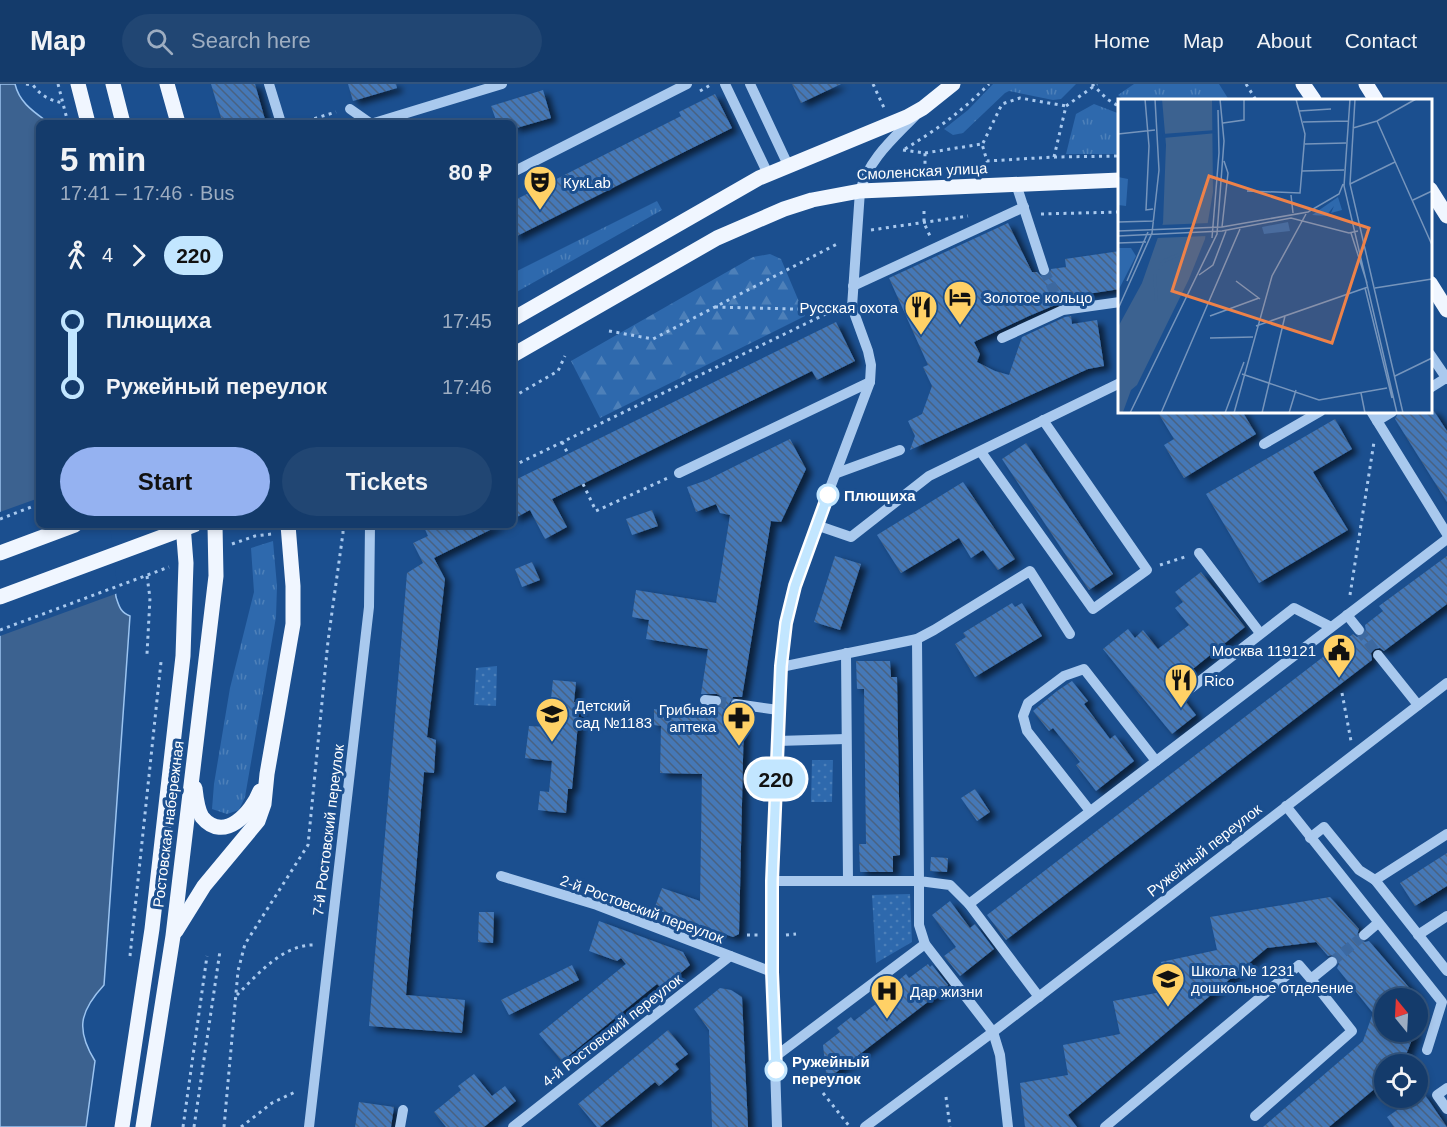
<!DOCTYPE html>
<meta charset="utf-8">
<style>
:root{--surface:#143b6b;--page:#214673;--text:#f1f3f6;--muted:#9dadc1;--line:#33557e;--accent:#95b2f1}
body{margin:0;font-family:Helvetica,sans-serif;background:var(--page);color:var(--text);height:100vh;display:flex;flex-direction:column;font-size:22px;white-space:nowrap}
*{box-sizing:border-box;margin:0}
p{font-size:20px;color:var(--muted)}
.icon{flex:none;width:33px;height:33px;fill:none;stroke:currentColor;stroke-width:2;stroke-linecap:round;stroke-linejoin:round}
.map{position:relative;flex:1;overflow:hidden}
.details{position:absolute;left:36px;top:36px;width:480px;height:408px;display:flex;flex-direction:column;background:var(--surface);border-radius:9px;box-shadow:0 3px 9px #0003,0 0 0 2px var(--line)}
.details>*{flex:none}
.badge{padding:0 12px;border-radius:20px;font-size:21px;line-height:39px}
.needle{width:39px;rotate:342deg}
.controls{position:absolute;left:1374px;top:904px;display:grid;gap:12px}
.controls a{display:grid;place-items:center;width:54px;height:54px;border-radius:50%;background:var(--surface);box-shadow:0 3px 9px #0003,0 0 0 2px var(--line);font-size:30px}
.map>.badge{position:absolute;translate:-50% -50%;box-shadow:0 0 0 3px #fff}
.legs{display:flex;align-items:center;gap:9px;height:66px;padding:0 24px;font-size:20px}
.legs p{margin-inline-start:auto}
.overview{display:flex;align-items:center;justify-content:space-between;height:102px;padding:0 24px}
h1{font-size:33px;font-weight:700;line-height:45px}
.primary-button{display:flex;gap:12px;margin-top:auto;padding:12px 24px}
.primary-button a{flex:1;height:69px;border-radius:36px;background:var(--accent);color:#111;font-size:24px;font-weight:700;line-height:69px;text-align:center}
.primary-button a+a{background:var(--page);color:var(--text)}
ul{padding:0 24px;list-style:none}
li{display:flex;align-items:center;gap:21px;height:66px;font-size:22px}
li i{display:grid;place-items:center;width:9px;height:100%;margin:0 8px;background:currentColor}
li i::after{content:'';width:15px;height:15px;margin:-8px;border:4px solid;border-radius:50%;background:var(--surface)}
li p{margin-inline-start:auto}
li:first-child i{background:linear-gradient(#0000 50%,currentColor 0)}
li:last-child i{background:linear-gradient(currentColor 50%,#0000 0)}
header{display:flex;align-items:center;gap:36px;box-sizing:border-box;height:84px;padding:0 30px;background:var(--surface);border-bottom:2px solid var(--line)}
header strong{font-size:28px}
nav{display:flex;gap:33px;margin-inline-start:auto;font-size:21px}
.search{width:420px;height:54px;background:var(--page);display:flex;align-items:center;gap:15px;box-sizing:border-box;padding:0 21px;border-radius:33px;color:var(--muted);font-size:22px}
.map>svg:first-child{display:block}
</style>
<header>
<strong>Map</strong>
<div class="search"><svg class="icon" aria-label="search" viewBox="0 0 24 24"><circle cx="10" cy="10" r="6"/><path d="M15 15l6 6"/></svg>Search here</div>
<nav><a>Home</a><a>Map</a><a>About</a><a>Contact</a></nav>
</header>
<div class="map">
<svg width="1447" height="1043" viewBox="0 0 1447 1043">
<defs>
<pattern id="grass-tufts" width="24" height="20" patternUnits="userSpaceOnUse" patternTransform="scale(1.5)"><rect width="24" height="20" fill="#2e69ad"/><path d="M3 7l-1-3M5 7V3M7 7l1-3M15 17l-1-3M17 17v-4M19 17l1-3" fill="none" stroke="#4d80b9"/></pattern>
<pattern id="forest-firs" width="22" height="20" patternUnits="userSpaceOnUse" patternTransform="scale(1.5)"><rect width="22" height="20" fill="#2e69ad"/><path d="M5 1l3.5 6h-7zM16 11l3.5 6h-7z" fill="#4d80b9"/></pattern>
<pattern id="park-dots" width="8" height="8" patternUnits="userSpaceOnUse" patternTransform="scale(1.5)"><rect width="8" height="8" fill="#2e69ad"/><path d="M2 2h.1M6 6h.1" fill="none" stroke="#4d80b9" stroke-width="1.8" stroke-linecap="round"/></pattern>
<pattern id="building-back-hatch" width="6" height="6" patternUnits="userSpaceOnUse" patternTransform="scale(1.5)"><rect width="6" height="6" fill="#4478b7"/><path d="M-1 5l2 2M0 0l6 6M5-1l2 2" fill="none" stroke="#486282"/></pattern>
<filter id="shadow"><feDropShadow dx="6" dy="4" stdDeviation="3" flood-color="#0009"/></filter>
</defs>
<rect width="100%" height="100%" fill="#1b4f8f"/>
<g fill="url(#grass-tufts)">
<polygon points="993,0 1076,0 1061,15 1053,16 1009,7 1005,9 963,49 953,51 944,45 968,26"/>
<polygon points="1134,0 1219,0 1229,16 1124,16 1118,11"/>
<polygon points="1094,20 1120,30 1120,70 1066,70 1076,30"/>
<polygon points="657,117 662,126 513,210 513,189"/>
<polygon points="273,457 277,502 276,533 245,713 239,726 227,730 212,725 214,700 230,604 254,508 251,464"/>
</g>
<polygon fill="url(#forest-firs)" points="770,170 781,175 805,232 600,334 571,277 753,173"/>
<g fill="url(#park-dots)">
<polygon points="497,582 496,622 474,621 476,584"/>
<polygon points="812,676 833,676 832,718 811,718"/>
<polygon points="910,810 912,858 876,879 872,811"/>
</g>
<path fill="#3c6290" stroke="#9cc4f0" stroke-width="1.5" d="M0,0H15C19,17 31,26 45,36L46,39H39V441H107L116,513C119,522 120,528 130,532L104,901C79,928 76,946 95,977L86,1043H0Z"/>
<polygon fill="#1b4f8f" points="39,414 39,441 110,441 118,509 0,552 0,428"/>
<g fill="url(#building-back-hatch)" filter="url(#shadow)">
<polygon points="211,0 255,0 266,39 230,39 229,35 222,37"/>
<polygon points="348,0 396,0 397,4 353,17"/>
<polygon points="792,0 841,0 801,19"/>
<polygon points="543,6 551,34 513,45 513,39 497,39 491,22"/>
<polygon points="715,10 732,44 513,154 513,117 681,32 679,28"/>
<polygon points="1008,139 1032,188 1037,188 1042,193 1049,191 1051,185 1066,183 1065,175 1120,167 1120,205 1068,213 1069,218 1060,219 1029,232 974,258 980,270 977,278 995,287 1009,291 1022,253 1065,233 1071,232 1072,240 1097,236 1104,282 1088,285 910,366 915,352 908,337 922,330 932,302 923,283 928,281 889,194"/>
<polygon points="836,238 855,277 817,296 812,287 552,415 567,443 545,455 530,426 513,435 513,397"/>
<polygon points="1157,327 1242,327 1256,350 1184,394 1164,361 1174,355"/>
<polygon points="1399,327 1434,327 1447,347 1447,418 1395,335"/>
<polygon points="1335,335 1352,365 1313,388 1348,446 1259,499 1206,410"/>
<polygon points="790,355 806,385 781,438 771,437 742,613 733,613 729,620 731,625 740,628 739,632 744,632 739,850 733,853 654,825 662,804 700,817 702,690 660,689 661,642 654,641 654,625 697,632 699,621 704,623 716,624 722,622 723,617 722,613 717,610 701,610 708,565 646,555 649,536 632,533 636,506 716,519 730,431 720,429 716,420 696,428 687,403 707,396"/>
<polygon points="1026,359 1113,490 1089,506 1002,375"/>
<polygon points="963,398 1015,475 998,486 983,466 971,474 959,454 901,489 877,451"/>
<polygon points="652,426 658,442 632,451 626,435"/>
<polygon points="423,441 500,441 434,474 445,495 427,653 436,656 434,689 424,688 406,911 465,916 462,949 369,942 407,489 423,479 413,459 428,452"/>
<polygon points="835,472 861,480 840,546 814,538"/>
<polygon points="1447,472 1447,520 1384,567 1380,564 1374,565 1371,569 1372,576 1006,856 987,831 1353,550 1357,553 1363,552 1366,548 1365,541 1383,527 1379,522"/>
<polygon points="532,478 540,496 522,503 515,485"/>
<polygon points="1201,488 1245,543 1173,601 1196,631 1172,650 1103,565 1128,545 1135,554 1143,546 1158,565 1189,541 1175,524 1183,518 1175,508"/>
<polygon points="1012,519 1015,523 1022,519 1042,552 975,593 955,560 966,553 963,549"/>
<polygon points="856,577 890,577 891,593 897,593 900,771 893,772 893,788 860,788 859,760 866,760 864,605 857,605"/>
<polygon points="553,596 576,598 574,618 580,618 572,705 568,705 566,729 538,726 540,707 549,708 552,677 525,674 529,642 548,643"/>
<polygon points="1072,597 1088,617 1084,620 1110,655 1115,651 1134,677 1096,707 1076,681 1080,678 1053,644 1049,647 1033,627 1057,607"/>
<polygon points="975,705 990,728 977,737 961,714"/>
<polygon points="1447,769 1447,802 1415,822 1400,799"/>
<polygon points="931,773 948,774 947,788 930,787"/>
<polygon points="1330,813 1359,845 1357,852 1359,856 1365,858 1369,857 1419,915 1384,915 1384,948 1415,948 1402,981 1384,981 1384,997 1329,1043 1263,1043 1363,957 1373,929 1337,884 1339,880 1338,874 1334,871 1328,872 1316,858 1267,864 1068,1031 1077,1043 1025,1043 1020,999 1068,991 1063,961 1120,950 1113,917 1167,907 1161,878 1217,866 1210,833"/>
<polygon points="950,817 970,844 975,840 994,865 960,892 944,872 956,863 932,831"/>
<polygon points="479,828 494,828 493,859 478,858"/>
<polygon points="599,837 683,868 690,881 662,905 657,900 562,977 539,950 626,880 621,874 617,877 589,867"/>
<polygon points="928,880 930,883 932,881 948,901 946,904 834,990 826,989 823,961 840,948 837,944 851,933 854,937 895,905 892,902 906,890 909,894"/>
<polygon points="572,881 579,896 509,931 501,916"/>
<polygon points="720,904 731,906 742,913 748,1043 712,1043 709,946 694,925"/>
<polygon points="668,946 688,970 675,980 679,985 659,1002 655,998 600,1043 597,1043 578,1020"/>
<polygon points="474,990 492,1012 505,1002 516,1017 484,1043 446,1043 434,1028 461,1006 458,1002"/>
<polygon points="1423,1008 1447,1043 1394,1043 1387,1033"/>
<polygon points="359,1018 394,1023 391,1043 355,1043"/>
</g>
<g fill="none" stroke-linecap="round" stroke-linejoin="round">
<g stroke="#3d69a0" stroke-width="10" stroke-dasharray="10 5" stroke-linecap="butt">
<polyline points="1044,186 1059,218"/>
<polyline points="1359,546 1378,571"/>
<polyline points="716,617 736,620"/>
<polyline points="1332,878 1364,851"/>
</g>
<g stroke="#a9c9ee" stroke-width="3" stroke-dasharray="3 4.5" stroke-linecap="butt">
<path d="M26,0L33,1C41,12 49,16 63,19"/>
<polyline points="58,0 68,39"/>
<polyline points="873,0 885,26"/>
<polyline points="1092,0 1107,15 1120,23"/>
<polyline points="1246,0 1256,16"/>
<polyline points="700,7 712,0"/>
<polyline points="300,39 336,28"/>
<polyline points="983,59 1002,20 1020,14 1066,22"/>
<path d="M905,65C939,44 961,28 989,0"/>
<polyline points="903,66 925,69 925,85"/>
<polyline points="925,69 982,60 987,77 1054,73 1066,22 1097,0"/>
<polyline points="1054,73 1120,72"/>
<polyline points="924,127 924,139 930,152"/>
<polyline points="1041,130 1120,128"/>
<polyline points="871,146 968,132"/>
<polyline points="715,223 832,226"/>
<polyline points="609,247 653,255 839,159"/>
<polyline points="513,313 558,287 565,272"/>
<polyline points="562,358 568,370"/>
<polyline points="513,382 838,224"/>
<polyline points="583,400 596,427 668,394"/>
<polyline points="0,435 39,420"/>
<polyline points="388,441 388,443 391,441"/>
<polyline points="232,460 255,452 272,450"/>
<polyline points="1160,481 1188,472"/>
<polyline points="147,492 150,514 147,570"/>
<polyline points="1350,511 1374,358"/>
<polyline points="0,546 169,483"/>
<polyline points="1342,609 1351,657"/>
<polyline points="747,851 759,851"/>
<polyline points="786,851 796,850"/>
<polyline points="130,872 161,578"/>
<path d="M237,911C259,889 284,859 317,861"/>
<polyline points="823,1009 850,1043"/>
<polyline points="946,1013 950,1043"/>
<polyline points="183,1043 207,872"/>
<polyline points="194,1043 220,867"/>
<polyline points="224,1043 238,887 245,860 308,761 328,557 343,449 343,441"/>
<polyline points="241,1043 272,1019 295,1008"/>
</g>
<g stroke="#a9c9ee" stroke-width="10">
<polyline points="269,0 281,39"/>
<polyline points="725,0 768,90"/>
<polyline points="750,0 788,81"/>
<polyline points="350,25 370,39"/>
<polyline points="374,39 502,0"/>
<polyline points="513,88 687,0"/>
<polyline points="1016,100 1044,186"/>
<polyline points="853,202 1024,123"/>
<polyline points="1002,254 1063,226 1120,218"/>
<polyline points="1430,270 1447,295"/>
<polyline points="1430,304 1446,294"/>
<polyline points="1371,327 1447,450"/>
<polyline points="1377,337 1392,328"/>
<polyline points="1264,360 1321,327"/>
<polyline points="981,368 1093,525 1147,486 1043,336"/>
<polyline points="679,389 870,298"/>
<polyline points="837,389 900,366"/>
<polyline points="816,441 851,453 929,392 1120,299"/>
<polyline points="1199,469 1260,549"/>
<polyline points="1347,531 1359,546"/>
<polyline points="917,555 919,797 950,801 969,820 1039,913"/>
<polyline points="846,569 848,797"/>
<polyline points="1378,571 1418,621"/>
<polyline points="781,583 917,555 934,546 1030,487 1070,550"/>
<polyline points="1191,604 1294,524 1331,543"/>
<polyline points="705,616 716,617"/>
<polyline points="736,620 778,626"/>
<polyline points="777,657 846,655"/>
<polyline points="1286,722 1442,918 1427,966"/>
<polyline points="1090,727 1027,647 1023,632 1028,619 1064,592 1084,585 1156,677"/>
<polyline points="1310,754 1324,743 1359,786 1375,796 1447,887"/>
<polyline points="501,792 597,821 772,888"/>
<polyline points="1375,796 1447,750"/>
<polyline points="772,797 919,797 919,841 925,860 993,948 1000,971 1008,1043"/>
<polyline points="969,820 1447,455"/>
<polyline points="1364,851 1378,839"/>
<polyline points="1418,851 1447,832"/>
<polyline points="776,972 925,860"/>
<polyline points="1447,1004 1437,1011 1447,1025"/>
<polyline points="1255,1032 1352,947 1311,895"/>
<polyline points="309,1043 369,523 370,441"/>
<polyline points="400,1043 403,1026"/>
<polyline points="513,1043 730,872"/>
<path d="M777,1043L772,888V797L778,626L786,539L794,502L816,441L870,298L871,281L868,267L852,223L860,107C869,75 893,55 915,32"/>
<polyline points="865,1043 993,948 1447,599"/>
<polyline points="1105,1043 1299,881 1311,895 1332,878"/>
</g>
<g stroke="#f0f6ff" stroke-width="15">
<polyline points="78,0 88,39"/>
<polyline points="113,0 123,39"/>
<polyline points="167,0 178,39"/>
<polyline points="1303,0 1314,16"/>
<polyline points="1366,0 1376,16"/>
<polyline points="1430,105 1447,132"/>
<polyline points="1430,199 1447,226"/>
<polyline points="513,235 759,94 907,33 923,24 953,0"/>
<polyline points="513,271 717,154 784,125 812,116 860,107 1120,96"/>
<polyline points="0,469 75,441"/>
<polyline points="0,513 194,441"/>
<path d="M195,704C196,713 197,725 202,733C224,760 252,728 260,707"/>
<polyline points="176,847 204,802 258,737 264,720 267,690 293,540 293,502 288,441"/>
<polyline points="122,1043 152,845 183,572 186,479 183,441"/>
<polyline points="143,1043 173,852 216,492 215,441"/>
</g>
</g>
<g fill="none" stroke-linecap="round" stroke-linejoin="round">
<g stroke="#fff" stroke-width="14">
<polyline id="line-1" points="776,986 772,888 772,797 781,582 786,539 795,502 828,411"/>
</g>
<use href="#line-1" stroke="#c2e6ff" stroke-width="9"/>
</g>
<defs>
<g id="theatre-pin" transform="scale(1.725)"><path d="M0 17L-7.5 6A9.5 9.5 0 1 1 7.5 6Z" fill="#ffd166" stroke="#1b4f8f"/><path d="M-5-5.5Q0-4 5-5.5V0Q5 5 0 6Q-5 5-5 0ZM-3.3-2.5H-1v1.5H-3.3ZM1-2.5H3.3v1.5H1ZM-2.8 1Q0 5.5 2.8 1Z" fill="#111"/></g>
<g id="hotel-pin" transform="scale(1.725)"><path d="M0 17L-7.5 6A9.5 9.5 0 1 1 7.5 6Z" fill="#ffd166" stroke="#1b4f8f"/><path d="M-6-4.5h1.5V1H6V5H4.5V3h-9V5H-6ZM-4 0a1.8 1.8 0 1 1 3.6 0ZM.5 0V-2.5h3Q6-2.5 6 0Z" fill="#111"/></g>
<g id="restaurant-pin" transform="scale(1.725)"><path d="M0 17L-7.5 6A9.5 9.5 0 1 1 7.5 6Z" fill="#ffd166" stroke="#1b4f8f"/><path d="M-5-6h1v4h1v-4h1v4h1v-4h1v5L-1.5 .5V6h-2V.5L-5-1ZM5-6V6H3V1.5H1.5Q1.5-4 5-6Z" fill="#111"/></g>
<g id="civic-pin" transform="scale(1.725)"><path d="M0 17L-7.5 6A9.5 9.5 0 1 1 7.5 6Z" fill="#ffd166" stroke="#1b4f8f"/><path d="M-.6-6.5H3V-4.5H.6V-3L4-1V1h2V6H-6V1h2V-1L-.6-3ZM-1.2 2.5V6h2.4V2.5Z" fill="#111"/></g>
<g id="school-pin" transform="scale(1.725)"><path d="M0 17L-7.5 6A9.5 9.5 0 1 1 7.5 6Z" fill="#ffd166" stroke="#1b4f8f"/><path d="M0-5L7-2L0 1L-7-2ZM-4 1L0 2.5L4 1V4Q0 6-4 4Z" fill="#111"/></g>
<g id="pharmacy-pin" transform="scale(1.725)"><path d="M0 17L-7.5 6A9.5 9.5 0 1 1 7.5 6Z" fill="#ffd166" stroke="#1b4f8f"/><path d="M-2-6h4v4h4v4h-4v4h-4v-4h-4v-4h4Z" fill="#111"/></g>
<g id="hospital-pin" transform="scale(1.725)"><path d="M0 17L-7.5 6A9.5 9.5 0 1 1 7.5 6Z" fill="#ffd166" stroke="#1b4f8f"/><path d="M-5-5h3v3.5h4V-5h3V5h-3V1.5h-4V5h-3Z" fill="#111"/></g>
</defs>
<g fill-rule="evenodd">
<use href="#theatre-pin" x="540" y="98"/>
<use href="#hotel-pin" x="960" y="213"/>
<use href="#restaurant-pin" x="921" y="223"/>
<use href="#civic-pin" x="1339" y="566"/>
<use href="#restaurant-pin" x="1181" y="596"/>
<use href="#school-pin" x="552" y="630"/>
<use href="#pharmacy-pin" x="739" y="634"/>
<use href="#school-pin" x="1168" y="895"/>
<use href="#hospital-pin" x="887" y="907"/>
</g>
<g fill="#fff" stroke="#c2e6ff" stroke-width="3">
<circle cx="828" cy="411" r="10"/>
<circle cx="776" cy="986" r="10"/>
</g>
<g text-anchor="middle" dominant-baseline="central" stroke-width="6" stroke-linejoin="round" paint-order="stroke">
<g font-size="15" fill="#fff" stroke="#1b4f8f">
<text transform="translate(922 87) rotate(-3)">Смоленская улица</text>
<text transform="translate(168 740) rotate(-83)">Ростовская набережная</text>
<text transform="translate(328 746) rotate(-83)">7-й Ростовский переулок</text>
<text transform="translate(1204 766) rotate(-38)">Ружейный переулок</text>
<text transform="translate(642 825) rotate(20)">2-й Ростовский переулок</text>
<text transform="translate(612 946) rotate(-38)">4-й Ростовский переулок</text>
</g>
<g font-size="15" fill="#fff" stroke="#1b4f8f" text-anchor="start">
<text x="563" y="98">КукLab</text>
<text x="983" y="213">Золотое кольцо</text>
<text x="898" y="223" text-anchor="end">Русская охота</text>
<text x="1316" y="566" text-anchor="end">Москва 119121</text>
<text x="1204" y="596">Rico</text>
<text x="575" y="621">Детский<tspan x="575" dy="17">сад №1183</tspan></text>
<text x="716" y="625" text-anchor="end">Грибная<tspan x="716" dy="17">аптека</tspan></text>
<text x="1191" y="886">Школа № 1231<tspan x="1191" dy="17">дошкольное отделение</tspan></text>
<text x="910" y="907">Дар жизни</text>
</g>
<g font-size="15" font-weight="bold" fill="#fff" stroke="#1b4f8f" text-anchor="start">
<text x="844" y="411">Плющиха</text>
<text x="792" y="977">Ружейный<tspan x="792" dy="17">переулок</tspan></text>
</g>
</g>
<g transform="translate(1118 15)">
<rect width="314" height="314" fill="#1b4f8f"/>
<path d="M220,98L224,111L213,114L216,107L208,117L194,116Z" fill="#2e69ad"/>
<path d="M0,78L10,80L8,107L0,106ZM170,123L172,132L146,135L144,128Z" fill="#2e69ad"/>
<path d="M0,149H13L18,157L0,192Z" fill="#2e69ad"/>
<path d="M44,0H94L95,93L87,140L71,180L19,286L13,291L5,313L0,314V228L24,184L45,124L48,46Z" fill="#3c6290"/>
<path d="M98,31L99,34L45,39L44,35ZM92,124L89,137L38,139L42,126Z" fill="#1b4f8f"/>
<path fill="none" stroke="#3c6290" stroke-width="3" d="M40,170L46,162L60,156M37,175L38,202"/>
<path fill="none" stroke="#7695bc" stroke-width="1.5" d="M27,0L31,47L28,111L35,110M232,0L226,87L279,314M237,0L232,85L285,314M181,12L213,10M259,22L314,146M185,23L230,22M105,24L126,21V0M235,29L259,22L298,0M0,35L37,31M187,45L228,44M184,72L226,71M232,85L277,63M129,92L182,94L187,35L178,0M173,96L175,114M295,101L314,92M0,123L36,122M104,128L110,74L106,62M0,132L104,128L190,113L221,95L225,85M233,134L249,184M0,137L104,132L173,119L231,134L240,132M94,139L101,54L100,11M0,144L28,143M81,176L95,166L108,132M9,182L30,133M118,182L142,200M247,189L274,299M257,189L314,180M0,210L34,134L41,71L37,0M92,217L141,199M138,227L250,188M92,239L135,238M124,275L201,301L269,289M277,277L314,259M243,294L247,314M12,314L99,135L106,42L102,0M43,314L122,130M107,314L126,263M116,314L154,177L188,115M144,314L167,217M171,314L178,291"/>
<path fill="#ee8249" fill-opacity="0.15" stroke="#ee8249" stroke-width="3" d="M91,77L251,129L214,244L54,192Z"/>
<rect width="314" height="314" fill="none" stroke="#fff" stroke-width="3"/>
</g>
</svg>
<div class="controls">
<a><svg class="needle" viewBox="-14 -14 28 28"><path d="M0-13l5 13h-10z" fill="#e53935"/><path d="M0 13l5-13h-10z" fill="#9dadc1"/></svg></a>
<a><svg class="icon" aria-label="locate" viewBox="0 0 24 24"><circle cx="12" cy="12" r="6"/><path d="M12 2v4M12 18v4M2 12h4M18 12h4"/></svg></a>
</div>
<b class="badge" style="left:776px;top:695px;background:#c2e6ff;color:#111">220</b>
<section class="details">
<div class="overview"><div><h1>5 min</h1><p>17:41 – 17:46 · Bus</p></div><b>80 ₽</b></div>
<div class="legs"><svg class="icon" aria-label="walk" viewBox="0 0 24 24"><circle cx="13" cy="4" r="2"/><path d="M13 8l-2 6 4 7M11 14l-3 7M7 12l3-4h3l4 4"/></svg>4<svg class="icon" aria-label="forward" viewBox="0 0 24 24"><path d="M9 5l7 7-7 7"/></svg><b class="badge" style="background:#c2e6ff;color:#111">220</b></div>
<ul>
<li><i style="color:#c2e6ff"></i><b>Плющиха</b><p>17:45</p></li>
<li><i style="color:#c2e6ff"></i><b>Ружейный переулок</b><p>17:46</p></li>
</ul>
<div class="primary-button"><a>Start</a><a>Tickets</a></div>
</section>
</div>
